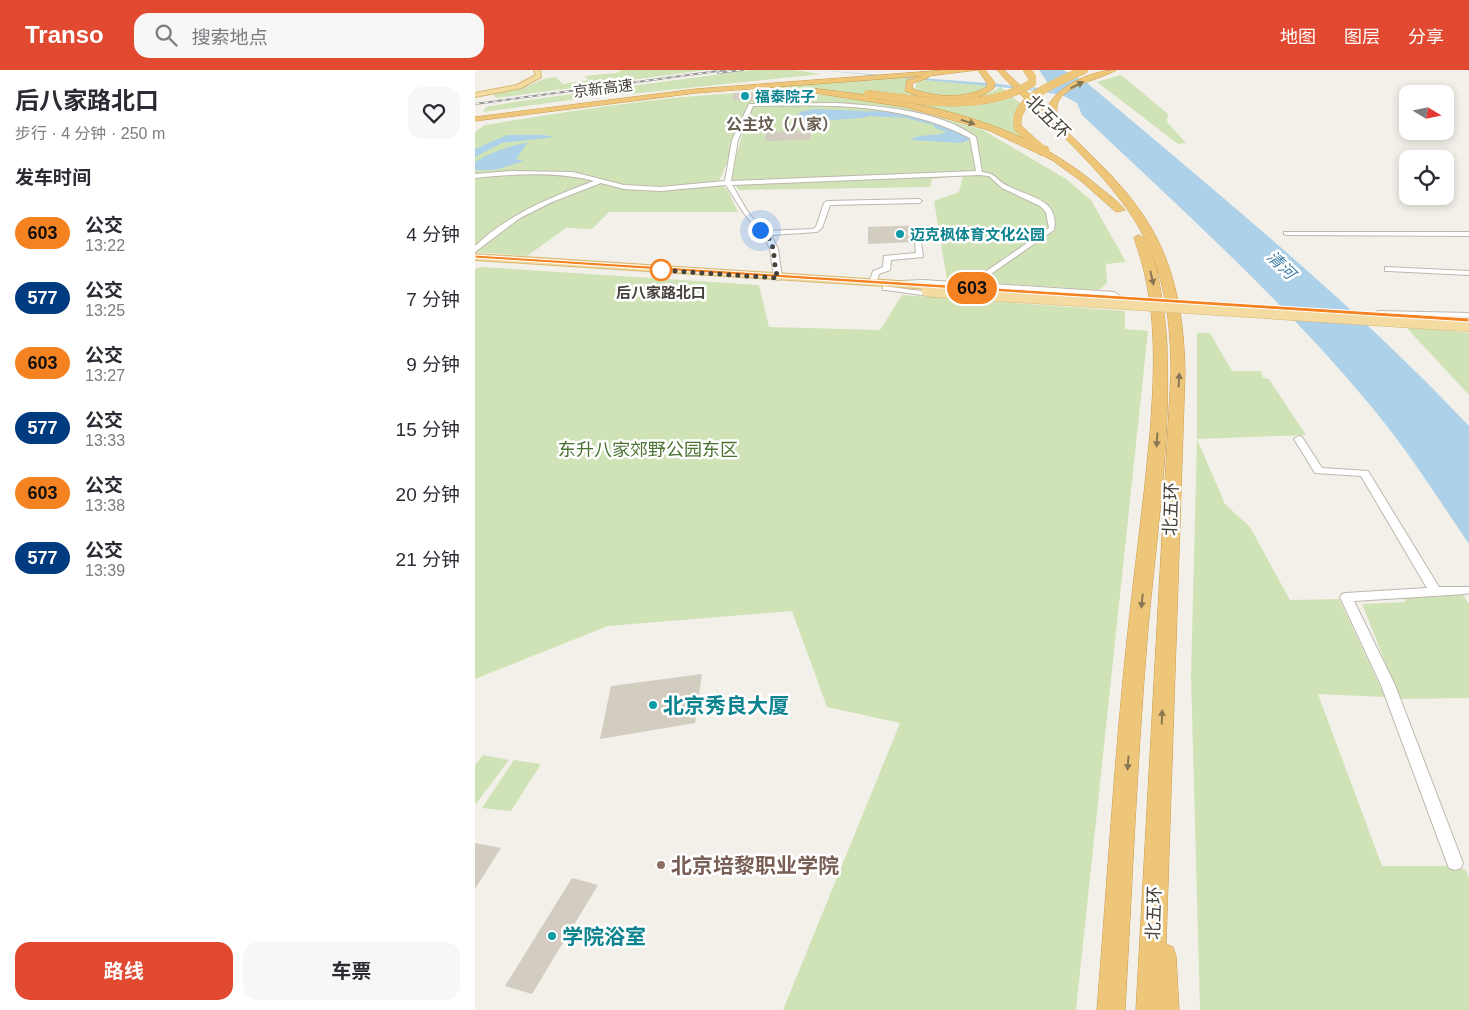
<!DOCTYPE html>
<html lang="zh">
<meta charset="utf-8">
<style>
:root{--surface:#fff;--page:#f7f7f7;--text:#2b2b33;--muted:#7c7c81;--accent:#e24931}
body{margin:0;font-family:Arial,"Noto Sans SC",sans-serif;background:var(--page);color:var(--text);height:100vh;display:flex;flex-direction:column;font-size:19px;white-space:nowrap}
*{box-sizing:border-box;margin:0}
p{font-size:16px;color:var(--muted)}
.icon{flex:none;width:28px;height:28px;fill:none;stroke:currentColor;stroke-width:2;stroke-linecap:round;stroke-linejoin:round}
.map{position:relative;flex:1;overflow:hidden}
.details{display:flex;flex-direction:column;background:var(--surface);width:475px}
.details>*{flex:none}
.badge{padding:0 10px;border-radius:16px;font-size:18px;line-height:32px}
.needle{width:32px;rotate:100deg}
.fabs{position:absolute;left:924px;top:15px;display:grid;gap:10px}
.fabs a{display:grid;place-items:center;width:55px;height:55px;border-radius:10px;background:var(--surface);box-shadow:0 2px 8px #0003;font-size:25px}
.you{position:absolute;width:25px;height:25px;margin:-12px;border:4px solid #fff;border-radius:50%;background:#1a73e8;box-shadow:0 0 0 8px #1a73e833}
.map>.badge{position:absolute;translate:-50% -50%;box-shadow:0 0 0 2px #fff}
h2{padding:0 15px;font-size:19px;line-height:45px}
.round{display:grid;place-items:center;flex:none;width:52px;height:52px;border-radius:15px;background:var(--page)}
.summary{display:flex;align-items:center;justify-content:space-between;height:85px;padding:0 15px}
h1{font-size:24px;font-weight:700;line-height:38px}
.button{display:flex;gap:10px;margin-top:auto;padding:10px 15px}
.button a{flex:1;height:58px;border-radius:15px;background:var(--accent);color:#fff;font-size:20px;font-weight:700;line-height:58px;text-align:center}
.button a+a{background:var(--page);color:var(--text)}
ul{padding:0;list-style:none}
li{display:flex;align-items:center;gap:15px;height:65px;padding:0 15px}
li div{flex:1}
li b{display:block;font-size:19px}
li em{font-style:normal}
li .badge{min-width:55px;font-weight:700;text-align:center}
header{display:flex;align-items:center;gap:30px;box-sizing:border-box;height:70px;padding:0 25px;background:var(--accent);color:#fff}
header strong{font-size:24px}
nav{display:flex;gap:28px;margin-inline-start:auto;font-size:18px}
.search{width:350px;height:45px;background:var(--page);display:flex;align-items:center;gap:12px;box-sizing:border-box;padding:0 18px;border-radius:15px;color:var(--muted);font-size:19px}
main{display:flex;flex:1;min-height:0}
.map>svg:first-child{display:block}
</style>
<header>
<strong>Transo</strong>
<div class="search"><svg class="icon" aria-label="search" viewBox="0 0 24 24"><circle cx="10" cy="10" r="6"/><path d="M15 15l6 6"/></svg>搜索地点</div>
<nav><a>地图</a><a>图层</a><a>分享</a></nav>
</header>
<main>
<section class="details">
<div class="summary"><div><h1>后八家路北口</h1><p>步行 · 4 分钟 · 250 m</p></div><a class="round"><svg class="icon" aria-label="heart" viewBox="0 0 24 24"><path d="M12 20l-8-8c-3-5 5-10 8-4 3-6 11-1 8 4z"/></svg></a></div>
<h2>发车时间</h2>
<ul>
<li><span class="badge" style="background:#f58220;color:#111">603</span><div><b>公交</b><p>13:22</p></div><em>4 分钟</em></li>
<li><span class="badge" style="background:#003b80;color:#fff">577</span><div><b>公交</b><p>13:25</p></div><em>7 分钟</em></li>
<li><span class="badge" style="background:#f58220;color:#111">603</span><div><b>公交</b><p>13:27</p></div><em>9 分钟</em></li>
<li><span class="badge" style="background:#003b80;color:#fff">577</span><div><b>公交</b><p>13:33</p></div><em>15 分钟</em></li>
<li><span class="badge" style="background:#f58220;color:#111">603</span><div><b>公交</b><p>13:38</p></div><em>20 分钟</em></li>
<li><span class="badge" style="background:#003b80;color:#fff">577</span><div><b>公交</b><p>13:39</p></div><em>21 分钟</em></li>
</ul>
<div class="button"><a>路线</a><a>车票</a></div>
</section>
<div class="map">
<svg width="994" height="940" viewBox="0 0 994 940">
<rect width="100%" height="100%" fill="#f3f0ea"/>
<g fill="#d0e3b7">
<polygon points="144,0 231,0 21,28 18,24 53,16 69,9 80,7 88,14 114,10 109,6 142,3 145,2"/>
<polygon points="275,0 319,0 346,4 146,25 139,24 8,42 11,37 39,32"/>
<polygon points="646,5 693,44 692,52 711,73 703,74 622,12"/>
<path d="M419,7L440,9L432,12L429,19C443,28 488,31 505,26C513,24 519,20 526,17L546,34L537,49L542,62L552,71L406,28L366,21L285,18Z"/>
<path d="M448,10L512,15L511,18C492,27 458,32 440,17L442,12Z"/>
<path d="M288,22L349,25L421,35L508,60L591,109L616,130L651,192L631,194L632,213L624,220L472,210L459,131L484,122L488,106L457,109L455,117L264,120L255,110L269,58L279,35L290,26L278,34L244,111L253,121L263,142H134L117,159L91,158L52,186L0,182V62L10,55C102,40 194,25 288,22Z"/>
<polygon points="7,197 284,215 294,257 405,260 427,225 650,241 650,259 673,261 601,940 308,940 425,653 352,637 317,541 133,556 0,609 0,199"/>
<polygon points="930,256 994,263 994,325"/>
<polygon points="722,263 735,263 757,301 786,301 788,308 794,309 831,365 722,369 750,434 775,457 815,530 864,529 910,627 843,624 907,796 972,796 991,800 994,809 994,940 725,940 716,606 722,369"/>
<polygon points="988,525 994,534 994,628 925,629 887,534 931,532 928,528"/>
<polygon points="8,685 34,690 0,735 0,695"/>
<polygon points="39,690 66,694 36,741 7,738"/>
</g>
<g fill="#add1e9">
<path d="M342,0L525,14L579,22L564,0H588L611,12C742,123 876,231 994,356V474C962,427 932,379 895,335C808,230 706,139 607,45L602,33L587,25L547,19Z"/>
<polygon points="339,39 388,41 395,42 394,46 388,48 326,52 322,48 325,42"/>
<path d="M460,52L491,66L495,70L486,73L435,70C444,63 461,67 472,62L460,58L458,53Z"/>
<polygon points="32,65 68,65 80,67 27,73 0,87 0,79"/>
<path d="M53,72L41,89L49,91L20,100H0V92C16,82 35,76 53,72Z"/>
</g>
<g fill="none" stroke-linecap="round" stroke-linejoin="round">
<polygon fill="#add1e9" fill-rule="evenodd" points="557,17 595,23 597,24 595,25 559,19"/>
<polygon fill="#add1e9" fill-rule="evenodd" points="395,41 431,42 462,52 458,55 431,48 392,46 391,44"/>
</g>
<g fill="#d3ccc0">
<polygon points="297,22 281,31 258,30 258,23"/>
<polygon points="336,61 335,70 290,71 292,62"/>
<polygon points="456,155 458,171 448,172 442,168 438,172 393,174 393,157"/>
<polygon points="227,604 220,653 125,669 136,616"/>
<polygon points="0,773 26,778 0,819"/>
<polygon points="97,808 123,815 57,924 30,916"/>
</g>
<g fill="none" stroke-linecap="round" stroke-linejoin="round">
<g stroke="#beb7ad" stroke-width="2">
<g id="minor">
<path d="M361,33C405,36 464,40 501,67L507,102C523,104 520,110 533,116C554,127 585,129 579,160L503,213L639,222L652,230L638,237L634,235L642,230L637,226L448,214L423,215V211H426L448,210L494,213L574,158L571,142L565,136L527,118L514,106L504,105L257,115C266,129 276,152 291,161L338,159L341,157L349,133L352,131L444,129L447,131L444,133L355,135L347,158L342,162L296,165L303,179L307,208L303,210L299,208L295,179L289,165L283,161L268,142L251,115L185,121L149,119L126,113L77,132L45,148L0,182V176C34,144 76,127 119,111C81,101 39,104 0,108V104L36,101L98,102L149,115L185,117L250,111L257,70L274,34ZM278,36C355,35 425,32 495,68L501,101L256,111L263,70Z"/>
<polygon points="809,162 994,162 994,166 811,165 809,164"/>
<polygon points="443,170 446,172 448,187 416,190 415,200 404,204 401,215 395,215 394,213 398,201 408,197 409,186 441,183 440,172"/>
<polygon points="910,197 994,201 994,205 913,201 910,201"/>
<polygon points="408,216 462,223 466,225 462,227 411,220 408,220"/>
<polygon points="903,241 994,243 994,247 906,245 903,245"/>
<polygon points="824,366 827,367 847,398 893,401 964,517 994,517 994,523 990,524 879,531 920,615 988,793 986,798 980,800 974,798 972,793 906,615 865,527 867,524 871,523 952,518 886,406 840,403 819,369"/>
</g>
</g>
<g stroke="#d7b874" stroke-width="2">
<g id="major">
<polygon points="59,0 65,0 66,7 46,18 0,27 0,23 42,15 61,5"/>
<polygon points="0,184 455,213 460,216 455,219 0,190"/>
</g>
</g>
<g stroke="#cc9b4a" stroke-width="1">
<g id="highway">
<path d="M471,0H502L454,6L453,8L438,13L437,18C458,28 491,29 512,17V13L503,0H510L520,13L519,18C498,37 454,32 430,21L432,10L447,6L221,23L0,51V47L221,19Z"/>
<path d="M522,0H529L575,44L574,34C586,14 619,0 641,0C628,9 584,16 582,36C581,41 583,50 586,54C591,62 600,69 607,76C627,96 647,115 663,138C699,186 709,244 710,303L691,874L698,877L701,886L704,940H661L696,303C696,173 654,132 567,45C552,30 535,16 522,0Z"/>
<path d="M343,19C442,30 547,50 624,117C633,124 643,131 650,140L641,142L606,111L577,90L513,60L430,37L340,23V19Z"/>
<path d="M664,165C683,170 692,261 692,280C696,377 680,474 672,571C662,694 657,817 650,940H622C632,817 639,693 652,570C659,501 669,433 675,364C680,297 683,232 659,168Z"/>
</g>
</g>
<use href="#minor" fill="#fff" fill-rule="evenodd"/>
<use href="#major" fill="#f3dba2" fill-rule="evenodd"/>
<use href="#highway" fill="#eec67a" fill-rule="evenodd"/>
<g stroke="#979797" stroke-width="2">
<g id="rail">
<polyline points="243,3 268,0"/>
<polyline points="0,34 250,0"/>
</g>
</g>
<use href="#rail" stroke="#fff" stroke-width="1" stroke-dasharray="4.5" stroke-linecap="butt"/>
<g stroke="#d7b874" stroke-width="12" stroke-linecap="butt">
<polyline id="major-bridge" points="452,221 994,256"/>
</g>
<g stroke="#cc9b4a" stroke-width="8" stroke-linecap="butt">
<g id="highway-bridge-far1">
<path d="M393,24C446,31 510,43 557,13V7L552,0"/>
<path d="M569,81L543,58C535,28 588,10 609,0"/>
</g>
</g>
<g stroke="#cc9b4a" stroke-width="11" stroke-linecap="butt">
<polyline id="highway-bridge" points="568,80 570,82"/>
</g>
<use href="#major-bridge" stroke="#f3dba2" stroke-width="11"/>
<use href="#highway-bridge-far1" stroke="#eec67a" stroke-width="8"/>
<use href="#highway-bridge" stroke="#eec67a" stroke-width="10"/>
</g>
<defs><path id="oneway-solid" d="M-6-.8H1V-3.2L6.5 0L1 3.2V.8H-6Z" transform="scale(1.25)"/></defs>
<g fill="#897653">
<use href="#oneway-solid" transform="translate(602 15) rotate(-27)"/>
<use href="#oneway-solid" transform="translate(493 52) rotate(17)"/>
<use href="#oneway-solid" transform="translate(677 208) rotate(77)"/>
<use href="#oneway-solid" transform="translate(704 310) rotate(-87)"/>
<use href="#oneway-solid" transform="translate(682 370) rotate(93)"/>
<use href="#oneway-solid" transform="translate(667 531) rotate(96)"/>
<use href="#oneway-solid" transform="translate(687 647) rotate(-88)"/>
<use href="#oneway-solid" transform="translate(653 693) rotate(94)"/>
</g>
<polygon fill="#f58220" stroke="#fff" points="0,185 994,248 994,252 0,188"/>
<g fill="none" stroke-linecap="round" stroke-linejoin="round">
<path stroke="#464139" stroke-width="5" stroke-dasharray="0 9" d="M186,200H184L303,208C296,190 304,172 285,160"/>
</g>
<g fill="#0f9aa8" stroke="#fff" stroke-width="2">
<circle cx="270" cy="26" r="5"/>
<circle cx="425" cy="164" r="5"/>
<circle cx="178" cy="635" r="5"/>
<circle cx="77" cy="866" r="5"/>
</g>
<circle fill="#fff" stroke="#f58220" stroke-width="2.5" cx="186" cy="200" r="10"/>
<circle fill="#8d6e63" stroke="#fff" stroke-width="2" cx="186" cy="795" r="5"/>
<g text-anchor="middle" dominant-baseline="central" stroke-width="5" stroke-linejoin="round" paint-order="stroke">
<g font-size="15" fill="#464139" stroke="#fff">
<text transform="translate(128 18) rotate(-7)">京新高速</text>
</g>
<g font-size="15" font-weight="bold" fill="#0d838f" stroke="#fff" text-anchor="start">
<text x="280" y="26">福泰院子</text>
<text x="435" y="164">迈克枫体育文化公园</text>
</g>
<g font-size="15" font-weight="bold" fill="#464139" stroke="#fff">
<text x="186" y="222">后八家路北口</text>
</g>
<g font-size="16" font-weight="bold" fill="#685e51" stroke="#fff">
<text x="307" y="54">公主坟（八家）</text>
</g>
<g font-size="16" font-style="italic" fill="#3d7ca7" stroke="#fff">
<text transform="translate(806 195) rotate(44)">清河</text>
</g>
<g font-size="18" fill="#464139" stroke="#fff">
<text transform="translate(573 47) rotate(45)">北五环</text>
<text transform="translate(696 439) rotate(-88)">北五环</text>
<text transform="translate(679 843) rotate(-88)">北五环</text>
</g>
<g font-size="18" fill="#4b7232" stroke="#fff">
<text x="173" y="380">东升八家郊野公园东区</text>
</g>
<g font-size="21" font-weight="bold" fill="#0d838f" stroke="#fff" text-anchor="start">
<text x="188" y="635">北京秀良大厦</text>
<text x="87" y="866">学院浴室</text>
</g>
<g font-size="21" font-weight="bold" fill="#785e54" stroke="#fff" text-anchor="start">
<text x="196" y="795">北京培黎职业学院</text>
</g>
</g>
</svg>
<div class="fabs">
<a><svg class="needle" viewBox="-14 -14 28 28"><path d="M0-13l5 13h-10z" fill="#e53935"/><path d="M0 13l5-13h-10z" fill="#7c7c81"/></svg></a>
<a><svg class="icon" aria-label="locate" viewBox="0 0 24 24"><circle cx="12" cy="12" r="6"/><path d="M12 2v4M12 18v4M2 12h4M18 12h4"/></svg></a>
</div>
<div class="you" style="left:285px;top:160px"></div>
<b class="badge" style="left:497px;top:218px;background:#f58220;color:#111">603</b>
</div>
</main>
